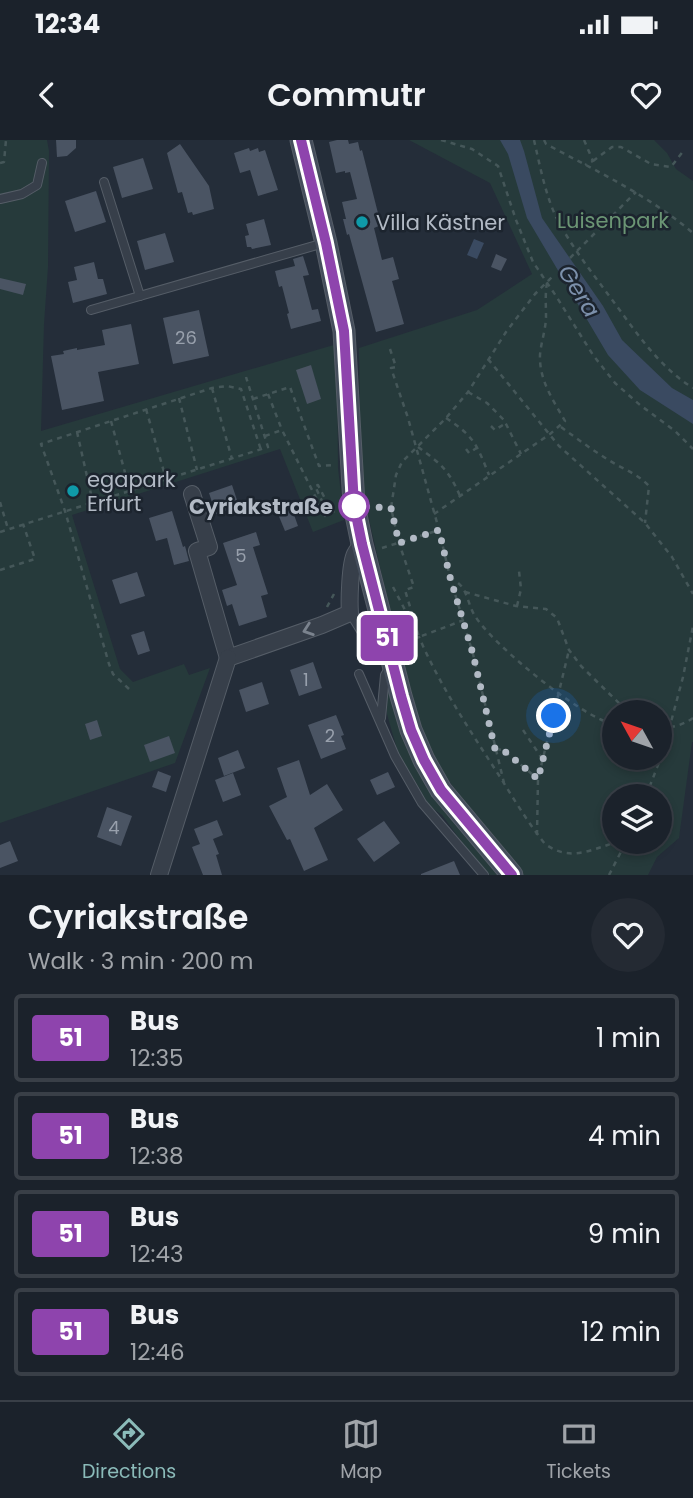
<!DOCTYPE html>
<meta charset="utf-8">
<style>
:root{--surface:#1b222b;--page:#242a33;--text:#f1f3f6;--muted:#a0a4a9;--line:#393f47;--accent:#8bbbb9}
body{margin:0;font-family:Poppins,sans-serif;background:var(--page);color:var(--text);height:100vh;display:flex;flex-direction:column;font-size:26px;white-space:nowrap}
*{box-sizing:border-box;margin:0}
p{font-size:23px;color:var(--muted)}
.icon{flex:none;width:38px;height:38px;fill:none;stroke:currentColor;stroke-width:2;stroke-linecap:round;stroke-linejoin:round}
.map{position:relative;height:735px;overflow:hidden}
.details{display:flex;flex-direction:column;background:var(--surface);flex:1}
.details>*{flex:none}
.badge{padding:0 14px;border-radius:5px;font-size:24px;line-height:46px}
.needle{width:46px;rotate:310deg}
.tools{position:absolute;left:602px;top:560px;display:grid;gap:14px}
.tools a{display:grid;place-items:center;width:70px;height:70px;border-radius:50%;background:var(--surface);box-shadow:0 4px 10px #0003,0 0 0 2px var(--line);font-size:35px}
.you{position:absolute;width:35px;height:35px;margin:-18px;border:5px solid #fff;border-radius:50%;background:#1a73e8;box-shadow:0 0 0 10px #1a73e833}
.map>.badge{position:absolute;translate:-50% -50%;box-shadow:0 0 0 4px #fff}
.round{display:grid;place-items:center;flex:none;width:74px;height:74px;border-radius:37px;background:var(--page)}
.overview{display:flex;align-items:center;justify-content:space-between;height:119px;padding:0 28px}
h1{font-size:33px;font-weight:600;line-height:52px}
ul{padding:0;list-style:none}
li{display:flex;align-items:center;gap:21px;height:88px;margin:0 14px 10px;padding:0 14px;border:4px solid var(--line);border-radius:7px}
li div{flex:1}
li b{display:block;font-size:26px}
li em{font-style:normal}
li .badge{min-width:77px;font-weight:700;text-align:center}
.status{display:flex;justify-content:space-between;align-items:center;height:49px;padding:0 35px;background:var(--surface);direction:ltr}
.status svg{height:19px;fill:currentColor}
header{display:flex;justify-content:space-between;align-items:center;height:91px;padding:0 28px;background:var(--surface);font-size:32px;font-weight:600}
.tabs{display:flex;justify-content:space-around;align-items:center;height:98px;border-top:2px solid var(--line);background:var(--surface);font-size:19px;color:var(--muted)}
.tabs a{display:grid;justify-items:center;gap:4px}
.tabs .on{color:var(--accent)}
.map>svg:first-child{display:block}
</style>
<div class="status"><b>12:34</b><svg viewBox="0 0 49 12"><path d="M0 12V9h3v3zM5 12V6h3v6zM10 12V3h3v9zM15 12V0h3v12zM26 1h20v11H26zM47 4h2v5h-2z"/></svg></div>
<header><svg class="icon" aria-label="back" viewBox="0 0 24 24"><path d="M15 5l-7 7 7 7"/></svg>Commutr<svg class="icon" aria-label="heart" viewBox="0 0 24 24"><path d="M12 20l-8-8c-3-5 5-10 8-4 3-6 11-1 8 4z"/></svg></header>
<div class="map">
<svg width="693" height="735" viewBox="0 0 693 735">
<rect width="100%" height="100%" fill="#242d39"/>
<g fill="#263a3b" fill-rule="evenodd">
<polygon points="0,0 47,0 49,11 48,127 44,184 41,291 337,204 338,328 344,380 313,392 280,309 72,375 120,529 133,542 184,524 189,535 210,528 175,623 0,683"/>
<path d="M409,0H654L667,13L676,29L693,41V602H692L679,698L657,717L648,735H523L480,685L438,625L420,587L403,527L368,375L362,338L360,301L359,208L477,170L532,134L490,43ZM614,572H660V618H614ZM614,656H660V702H614Z"/>
<polygon points="388,537 465,695 498,735 490,735 475,720 442,675 428,665 422,657 420,649 399,615 392,592 387,574 386,561"/>
</g>
<g fill="#3a4a61">
<polygon points="500,0 520,0 524,11 542,78 603,166 622,200 672,248 693,260 693,284 640,250 608,215 527,78 508,14"/>
<polygon points="474,99 484,103 477,119 467,115"/>
</g>
<g fill="#4a5463">
<polygon points="56,0 76,0 76,8 67,16 57,17"/>
<polygon points="337,0 348,0 349,4 358,2 360,11 362,10 381,85 374,88 382,120 393,117 399,139 392,141 404,184 376,192 349,94 347,95 343,79 346,79 342,62 357,59 350,32 345,33 345,31 336,33 329,2"/>
<polygon points="180,4 209,46 214,69 193,75 192,72 188,73 182,52 178,53 167,13"/>
<polygon points="249,8 250,11 258,8 259,12 265,10 278,50 258,56 250,30 240,33 234,13"/>
<polygon points="143,18 153,49 122,58 113,27"/>
<polygon points="96,51 106,82 75,92 65,61"/>
<polygon points="264,79 271,105 252,109 251,107 247,107 245,96 249,95 246,84"/>
<polygon points="165,93 174,122 145,130 137,101"/>
<polygon points="496,114 507,119 501,131 491,127"/>
<polygon points="303,116 309,135 303,136 312,170 318,169 321,181 291,189 287,174 289,173 282,146 279,147 275,131 295,126 293,119"/>
<polygon points="94,122 98,139 103,139 107,154 73,163 68,142 77,140 74,127"/>
<polygon points="0,138 26,144 23,155 0,149"/>
<polygon points="199,170 209,216 173,224 163,178"/>
<polygon points="131,184 139,224 98,232 104,261 62,270 51,216 64,214 63,211 77,208 77,210 105,205 102,190"/>
<polygon points="311,225 321,259 307,264 296,230"/>
<polygon points="232,345 239,366 216,374 209,353"/>
<polygon points="292,369 298,386 285,391 278,374"/>
<polygon points="172,371 183,407 185,406 189,421 174,425 167,398 156,401 149,378"/>
<polygon points="256,392 260,405 253,407 268,454 261,456 267,477 239,486 232,464 227,466 222,450 237,445 223,403"/>
<polygon points="137,432 145,456 120,464 112,440"/>
<polygon points="144,491 150,511 138,515 131,495"/>
<polygon points="313,522 322,548 299,556 290,530"/>
<polygon points="262,542 269,564 246,572 239,550"/>
<polygon points="336,575 344,595 341,596 346,609 321,619 308,585"/>
<polygon points="97,580 102,596 90,600 85,584"/>
<polygon points="169,596 175,613 150,622 144,605"/>
<polygon points="238,610 245,628 224,636 218,618"/>
<polygon points="299,620 310,655 327,644 343,670 314,688 328,720 304,731 290,699 287,700 269,666 287,657 277,628"/>
<polygon points="158,631 171,636 166,652 152,647"/>
<polygon points="388,632 395,647 377,655 370,640"/>
<polygon points="233,633 241,655 223,662 215,640"/>
<polygon points="107,667 132,676 121,706 97,697"/>
<polygon points="217,680 223,695 213,699 219,714 216,715 222,735 203,735 192,707 200,704 194,689"/>
<polygon points="384,681 400,703 374,722 357,699"/>
<polygon points="10,701 18,721 0,728 0,705"/>
<polygon points="454,721 460,735 421,735 421,734"/>
</g>
<g fill="none" stroke-linecap="round" stroke-linejoin="round">
<g stroke="#555d67" stroke-width="10">
<g id="lane">
<polyline points="104,42 140,156"/>
<polyline points="0,59 22,54 37,45 42,23"/>
<polyline points="91,170 324,103"/>
<polyline points="350,473 377,517 393,522 385,535 381,578"/>
<polyline points="359,534 395,616 422,663 484,735"/>
</g>
</g>
<g stroke="#555d67" stroke-width="18">
<g id="street">
<polyline points="192,354 209,407 197,411 228,518"/>
<path d="M228,518L322,485L350,473C349,461 350,424 355,414C357,410 360,407 362,404"/>
<polyline points="159,735 228,518"/>
</g>
</g>
<g stroke="#555d67" stroke-width="23">
<polyline id="secondary" points="301,0 326,103 344,191 354,365 362,404 401,556 411,590 424,620 441,650 512,735"/>
</g>
<g stroke="#455759" stroke-width="2.5" stroke-dasharray="5 5" stroke-linecap="butt">
<polyline points="441,0 472,9 498,26 516,80 533,122 556,156 593,215 615,243 640,265 675,291 693,309"/>
<path d="M534,0C540,26 545,53 556,77C570,104 589,129 607,153C633,187 656,225 693,248"/>
<path d="M544,0L546,4C598,32 648,55 693,93"/>
<polyline points="584,0 593,21 585,25"/>
<polyline points="593,21 612,7 621,7 651,24 671,27 684,10"/>
<polyline points="0,23 4,22 6,0"/>
<polyline points="570,118 636,52"/>
<polyline points="390,209 396,227 391,228 408,278 439,390 450,437 473,514 504,643"/>
<polyline points="488,219 559,306 645,383 672,417 693,454"/>
<polyline points="212,248 232,319"/>
<polyline points="468,252 487,263 504,280 521,314"/>
<polyline points="268,254 282,290"/>
<polyline points="179,258 197,330"/>
<polyline points="253,259 290,247 319,326 333,325"/>
<polyline points="146,269 166,339"/>
<path d="M446,278C474,296 477,305 489,335"/>
<polyline points="111,281 130,351"/>
<polyline points="491,286 495,290 506,283"/>
<path d="M561,287C576,298 591,309 607,319C622,329 637,333 649,346L645,383"/>
<polyline points="77,292 93,363"/>
<polyline points="265,296 282,290 325,376 328,374 315,346 318,345 332,372 337,370"/>
<path d="M418,307C440,323 449,330 460,356"/>
<polyline points="466,309 469,313 478,307"/>
<polyline points="0,362 8,389"/>
<path d="M434,374L550,294L565,281C553,260 539,240 540,215C541,202 546,189 546,176C546,165 545,154 547,143"/>
<polyline points="0,392 268,307 246,237"/>
<polyline points="382,408 439,390"/>
<polyline points="0,430 35,419 23,384"/>
<path d="M450,437C453,439 459,443 462,447C468,455 469,467 475,476C492,504 583,579 614,584"/>
<polyline points="393,447 416,491"/>
<polyline points="465,452 516,466 546,469 557,478 569,510 581,526 628,572"/>
<polyline points="517,466 521,449 519,431"/>
<polyline points="327,467 334,454"/>
<polyline points="464,480 419,497 405,450 414,447 399,403 391,368 396,335 402,322 446,278 468,252 506,192 535,154 552,137"/>
<path d="M406,501L419,497C440,546 471,592 500,637C514,659 528,683 545,704C570,722 590,710 617,702"/>
<polyline points="129,549 113,534 109,524 65,371 41,304 212,248 227,246 241,249 261,310"/>
<path d="M660,588C672,588 683,585 693,578"/>
<polyline points="523,590 543,620"/>
<polyline points="496,609 503,610 538,639"/>
<polyline points="646,656 663,612 683,537 693,486"/>
<polyline points="537,695 538,639 569,510"/>
<polyline points="609,735 626,702"/>
</g>
<use href="#lane" stroke="#373f4a" stroke-width="8"/>
<use href="#street" stroke="#373f4a" stroke-width="16"/>
<use href="#secondary" stroke="#454e5c" stroke-width="21"/>
</g>
<defs><path id="oneway-chevron" d="M-2-3.5L2.5 0L-2 3.5" fill="none" stroke-width="1.6" stroke-linecap="round" stroke-linejoin="round" transform="scale(1.75)"/></defs>
<use stroke="#7b838e" href="#oneway-chevron" transform="translate(308 490) rotate(161)"/>
<g fill="none" stroke-linecap="round" stroke-linejoin="round">
<g stroke="#fff" stroke-width="16">
<polyline id="line" points="301,0 326,103 344,191 354,365 362,404 401,556 411,590 424,620 441,650 512,735"/>
</g>
<use href="#line" stroke="#8e44ad" stroke-width="10"/>
<polyline stroke="#b2bac5" stroke-width="7" stroke-dasharray="0 12.6" points="354,366 391,368 399,403 439,390 450,437 473,514 495,609 503,610 538,639 554,576"/>
</g>
<g fill="#0f9aa8" stroke="#1c242e" stroke-width="2.5">
<circle cx="362" cy="82" r="7"/>
<circle cx="73" cy="351" r="7"/>
</g>
<circle fill="#fff" stroke="#8e44ad" stroke-width="3.5" cx="354" cy="366" r="14"/>
<g text-anchor="middle" dominant-baseline="central" stroke-width="5" stroke-linejoin="round" paint-order="stroke">
<g font-size="18" fill="#98a0ac">
<text x="186" y="197">26</text>
<text x="241" y="415">5</text>
<text x="306" y="539">1</text>
<text x="330" y="595">2</text>
<text x="114" y="687">4</text>
</g>
<g font-size="21" fill="#6b9574" stroke="#1c242e">
<text x="613" y="80">Luisenpark</text>
</g>
<g font-size="21" fill="#b2bac5" stroke="#1c242e" text-anchor="start">
<text x="376" y="82">Villa Kästner</text>
<text x="87" y="339">egapark<tspan x="87" dy="24">Erfurt</tspan></text>
</g>
<g font-size="21" font-weight="bold" fill="#b2bac5" stroke="#1c242e" text-anchor="end">
<text x="333" y="366">Cyriakstraße</text>
</g>
<g font-size="23" font-style="italic" fill="#7c90ab" stroke="#1c242e">
<text transform="translate(579 151) rotate(58)">Gera</text>
</g>
</g>
</svg>
<div class="tools">
<a><svg class="needle" viewBox="-14 -14 28 28"><path d="M0-13l5 13h-10z" fill="#e53935"/><path d="M0 13l5-13h-10z" fill="#a0a4a9"/></svg></a>
<a><svg class="icon" aria-label="layers" viewBox="0 0 24 24"><path d="M12 4l9 5-9 5-9-5zM3 14l9 5 9-5"/></svg></a>
</div>
<div class="you" style="left:554px;top:576px"></div>
<b class="badge" style="left:387px;top:498px;background:#8e44ad;color:#fff">51</b>
</div>
<section class="details">
<div class="overview"><div><h1>Cyriakstraße</h1><p>Walk · 3 min · 200 m</p></div><a class="round"><svg class="icon" aria-label="heart" viewBox="0 0 24 24"><path d="M12 20l-8-8c-3-5 5-10 8-4 3-6 11-1 8 4z"/></svg></a></div>
<ul>
<li><span class="badge" style="background:#8e44ad;color:#fff">51</span><div><b>Bus</b><p>12:35</p></div><em>1 min</em></li>
<li><span class="badge" style="background:#8e44ad;color:#fff">51</span><div><b>Bus</b><p>12:38</p></div><em>4 min</em></li>
<li><span class="badge" style="background:#8e44ad;color:#fff">51</span><div><b>Bus</b><p>12:43</p></div><em>9 min</em></li>
<li><span class="badge" style="background:#8e44ad;color:#fff">51</span><div><b>Bus</b><p>12:46</p></div><em>12 min</em></li>
</ul>
</section>
<nav class="tabs">
<a class="on"><svg class="icon" aria-label="directions" viewBox="0 0 24 24"><path d="M12 3l9 9-9 9-9-9zM9 14v-3h6M13 9l2 2-2 2"/></svg>Directions</a>
<a><svg class="icon" aria-label="map" viewBox="0 0 24 24"><path d="M3 6l6-2 6 2 6-2v14l-6 2-6-2-6 2zM9 4v14M15 6v14"/></svg>Map</a>
<a><svg class="icon" aria-label="tickets" viewBox="0 0 24 24"><path d="M3 7h18v10H3zM15 7v10"/></svg>Tickets</a>
</nav>
